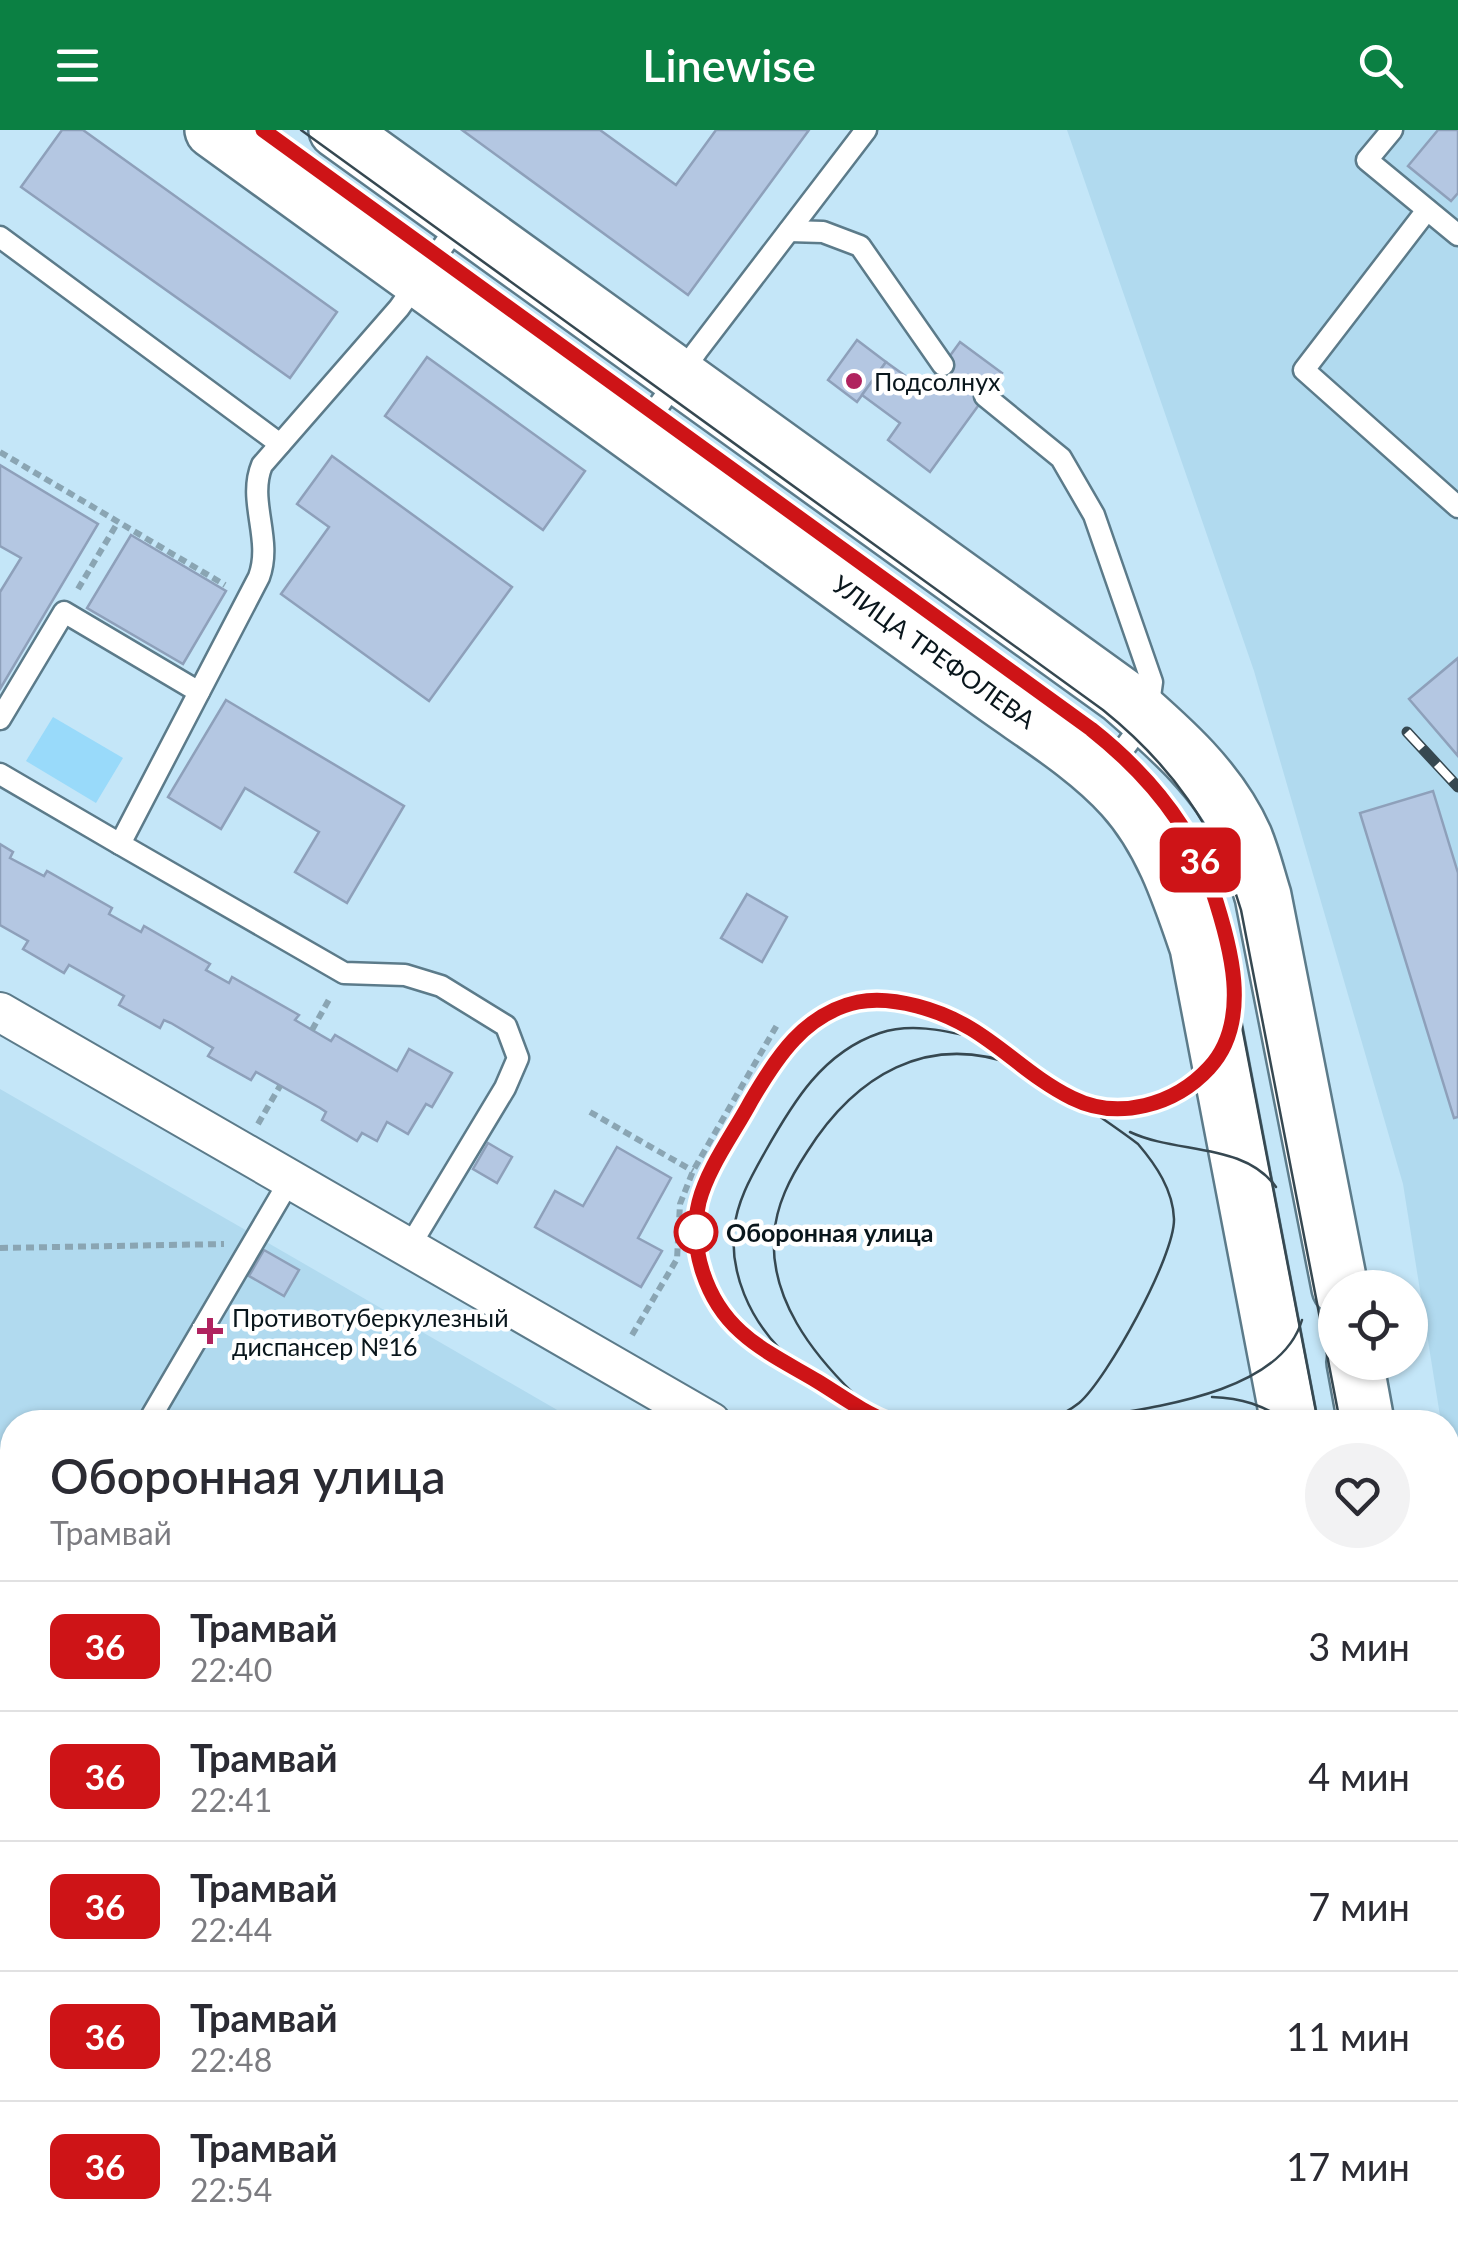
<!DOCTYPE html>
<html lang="ru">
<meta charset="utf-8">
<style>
:root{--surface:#fff;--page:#f2f2f3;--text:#2b2b33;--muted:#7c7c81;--line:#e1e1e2;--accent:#0b8043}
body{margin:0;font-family:Lato,sans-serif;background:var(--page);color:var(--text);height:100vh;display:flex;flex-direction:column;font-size:38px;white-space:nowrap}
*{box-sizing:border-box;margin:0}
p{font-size:32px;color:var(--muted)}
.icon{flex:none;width:55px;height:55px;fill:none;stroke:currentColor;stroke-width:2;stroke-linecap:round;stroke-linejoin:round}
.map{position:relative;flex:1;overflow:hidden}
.details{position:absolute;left:0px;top:1280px;width:1460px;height:840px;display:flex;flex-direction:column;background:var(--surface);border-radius:40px 40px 0 0;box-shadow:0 2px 8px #0004}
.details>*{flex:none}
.badge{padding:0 20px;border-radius:15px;font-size:35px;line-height:65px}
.controls{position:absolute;left:1318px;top:1140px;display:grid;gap:20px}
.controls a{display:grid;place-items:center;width:110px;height:110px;border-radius:50%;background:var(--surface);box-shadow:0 2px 8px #0004;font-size:50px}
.map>.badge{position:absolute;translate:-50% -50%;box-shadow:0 0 0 5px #fff}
.round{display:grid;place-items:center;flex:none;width:105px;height:105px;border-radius:52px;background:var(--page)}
.overview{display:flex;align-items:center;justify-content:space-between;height:170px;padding:0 50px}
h1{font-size:48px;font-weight:600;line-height:75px}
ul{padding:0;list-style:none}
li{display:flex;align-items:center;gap:30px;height:130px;padding:0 50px;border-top:2px solid var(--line)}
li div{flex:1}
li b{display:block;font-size:38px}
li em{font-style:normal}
li .badge{min-width:110px;font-weight:700;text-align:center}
header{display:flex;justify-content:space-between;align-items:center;height:130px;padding:0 50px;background:var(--accent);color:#fff;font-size:45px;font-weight:600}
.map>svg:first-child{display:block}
</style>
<header><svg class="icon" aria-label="menu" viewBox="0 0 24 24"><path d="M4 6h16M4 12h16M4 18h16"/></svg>Linewise<svg class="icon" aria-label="search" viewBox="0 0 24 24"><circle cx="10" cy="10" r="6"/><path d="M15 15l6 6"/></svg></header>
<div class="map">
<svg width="1458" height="2120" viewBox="0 0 1458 2120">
<rect width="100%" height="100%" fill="#c4e6f8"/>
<g fill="#b1daef">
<polygon points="1067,0 1458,0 1458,1400 1448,1335 1448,1292 1441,1292 1403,1054 1254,541"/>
<polygon points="0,959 263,1110 578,1292 12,1292 12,1581 0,1574"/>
<polygon points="550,2108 925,2108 928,2120 544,2120"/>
</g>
<g fill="#99dafa">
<polygon points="53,587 123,628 96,673 26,631"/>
<polygon points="12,1779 12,2108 410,2108 404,2120 0,2120 0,1803"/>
</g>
<g fill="#b4c7e2" stroke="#8ea0ba" stroke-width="2.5">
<polygon points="62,0 83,0 337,182 290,248 21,57"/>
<polygon points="462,0 600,0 676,55 716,0 809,0 688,165"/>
<polygon points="1438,0 1458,0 1458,63 1451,71 1408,36"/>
<polygon points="857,210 886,232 857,272 828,250"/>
<polygon points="960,212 1002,243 930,342 888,310 900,293 862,265 886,232 925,260"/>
<polygon points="427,227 585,341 543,400 385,286"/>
<polygon points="332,326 512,457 429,571 281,464 329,397 297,374"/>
<polygon points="0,335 98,394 0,559 0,462 21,428 0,416"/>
<polygon points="131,405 226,461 183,534 87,478"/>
<polygon points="1458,528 1458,626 1409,569"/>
<polygon points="226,570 404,676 347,773 295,742 319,702 245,658 221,699 168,667"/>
<polygon points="1433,661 1458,743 1458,987 1454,988 1360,683"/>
<polygon points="0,714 13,722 10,728 44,746 47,741 112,778 109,784 141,802 144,796 210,834 206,840 229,853 232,847 299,885 295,890 331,911 335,905 397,941 409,919 452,943 432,977 426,974 408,1004 387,992 377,1011 362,1003 357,1011 322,990 326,982 320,978 256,942 251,950 208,926 213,918 171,893 164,890 160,898 119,875 124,866 69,835 64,843 23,819 28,811 0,795"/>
<polygon points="747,764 787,787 762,832 721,808"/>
<polygon points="488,1013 512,1027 497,1053 473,1039"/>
<polygon points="617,1017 671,1048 638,1108 662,1121 641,1157 535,1097 555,1061 583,1076"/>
<polygon points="264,1120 299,1140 284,1166 249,1146"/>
<polygon points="0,1581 12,1588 12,1652 0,1646"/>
<polygon points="1173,2108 1327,2108 1329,2120 1144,2120 1143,2113"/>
</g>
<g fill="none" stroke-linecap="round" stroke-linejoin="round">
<g stroke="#5c7b8a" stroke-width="25">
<g id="lane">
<polyline points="1392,0 1367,30 1458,105"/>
<polyline points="1427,80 1304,240 1458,377"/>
<polyline points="789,101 823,102 860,116 943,235"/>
<polyline points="0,107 280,314"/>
<polyline points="985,266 1061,328 1094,385 1152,552 1147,588 1103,646"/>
<polyline points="638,305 697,221 866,0"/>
<polyline points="0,589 64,482 199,562"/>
<polyline points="0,644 120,714"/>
<path d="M408,1119L505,958L518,928L506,896L441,856L405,845L344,843L120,714L259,447C273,409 247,371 262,335L399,178L461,91"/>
<polyline points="148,1292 290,1050"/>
<polyline points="0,1497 12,1498"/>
<polyline points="0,1669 12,1676"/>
<polyline points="1448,1915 1458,1912"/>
<polyline points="1111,2108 1113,2120"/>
</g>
</g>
<g stroke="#5c7b8a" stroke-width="42">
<g id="street">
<polyline points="0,882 711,1292"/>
<polyline points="504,2120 510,2108"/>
</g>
</g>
<g stroke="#5c7b8a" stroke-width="60">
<g id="secondary">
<path id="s1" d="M213,0L983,557C1029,591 1084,623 1123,666C1162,709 1180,764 1198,817L1289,1292"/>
<path d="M337,0L1122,566C1169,607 1218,649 1244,707C1252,726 1257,747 1263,766L1340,1158"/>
<polyline points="1355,1232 1366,1292"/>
<polyline points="1448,1742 1458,1801"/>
<polyline points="1445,2108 1448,2120"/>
</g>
</g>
<g stroke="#8aa5b3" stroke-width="6" stroke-dasharray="8 5" stroke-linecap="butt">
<polyline points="0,322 225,455"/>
<polyline points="78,459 118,392"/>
<polyline points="312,900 331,866"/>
<polyline points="590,982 693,1041"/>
<polyline points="258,994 280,956"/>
<polyline points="0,1118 224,1114"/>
<polyline points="632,1205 677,1129 680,1074 693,1041 777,895"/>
<polyline points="0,1325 12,1336"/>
<polyline points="0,1823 12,1798"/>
</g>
<use href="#lane" stroke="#fff" stroke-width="20"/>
<use href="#street" stroke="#fff" stroke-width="38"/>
<use href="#secondary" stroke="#fff" stroke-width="55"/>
<g stroke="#364851" stroke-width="2.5">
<path d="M263,0L1091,599C1154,648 1194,707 1220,782L1318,1292"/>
<path d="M301,0L1103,580C1170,634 1216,697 1241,780L1340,1292"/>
<path d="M1091,974C1141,991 1213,960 1228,907C1231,897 1231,886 1233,875"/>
<path d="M1130,1002C1176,1024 1244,1012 1276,1057"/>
<path d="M780,1219C750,1188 730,1144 734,1100C737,1071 751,1047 765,1022C793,972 823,922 880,903C910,893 942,900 972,907"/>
<path d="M854,1264C812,1223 770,1169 774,1106C776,1075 790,1048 807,1022C855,946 927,901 1018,936"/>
<path d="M1212,1267C1242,1268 1263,1275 1288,1292"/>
<path d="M889,1292L742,1203C716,1177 696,1141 696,1102C695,1048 781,904 831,880C848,872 871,870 890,870C948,872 994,913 1038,944C1071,968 1105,989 1138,1014C1156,1035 1173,1060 1174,1089C1175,1126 1107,1249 1079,1273C1069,1281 1057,1287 1045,1292"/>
<path d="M1066,1292C1134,1279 1279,1269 1302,1190"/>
<polyline points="1448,1860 1458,1916"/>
<polyline points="1448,1965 1458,2017"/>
</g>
<g stroke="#364851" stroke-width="11">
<polyline id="rail" points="1407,602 1458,657"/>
</g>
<use href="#rail" stroke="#fff" stroke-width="8" stroke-dasharray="22" stroke-linecap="butt"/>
</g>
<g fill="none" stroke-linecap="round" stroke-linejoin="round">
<g stroke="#fff" stroke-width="22">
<path id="line" d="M263,0L1091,599C1144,641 1190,694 1212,759C1230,813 1253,891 1209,938C1175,975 1118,991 1072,968C1014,939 987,894 917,876C898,871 878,868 858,872C805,883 776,928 751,971C734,1003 708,1037 699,1072C688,1117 706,1171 741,1202C763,1222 792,1236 817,1251C840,1265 864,1283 889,1292"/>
</g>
<use href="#line" stroke="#ce1417" stroke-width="15"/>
</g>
<g fill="#b0235f" stroke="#fff" stroke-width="4">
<circle cx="854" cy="251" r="10"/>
<path d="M205 1186h10v10h10v10h-10v10h-10v-10h-10v-10h10z"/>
</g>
<circle fill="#fff" stroke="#ce1417" stroke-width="5" cx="696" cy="1102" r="20"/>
<g text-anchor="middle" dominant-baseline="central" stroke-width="9" stroke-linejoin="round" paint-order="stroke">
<g font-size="25" fill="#09161c" stroke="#fff" text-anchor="start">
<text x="874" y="251">Подсолнух</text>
<text x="232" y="1187">Противотуберкулезный<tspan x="232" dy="29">диспансер №16</tspan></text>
</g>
<g font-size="25" fill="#09161c" stroke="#fff">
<text stroke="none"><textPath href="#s1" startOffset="890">УЛИЦА ТРЕФОЛЕВА</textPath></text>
</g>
<g font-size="25" font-weight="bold" fill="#09161c" stroke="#fff" text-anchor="start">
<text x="726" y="1102">Оборонная улица</text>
</g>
</g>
</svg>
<div class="controls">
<a><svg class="icon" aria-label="locate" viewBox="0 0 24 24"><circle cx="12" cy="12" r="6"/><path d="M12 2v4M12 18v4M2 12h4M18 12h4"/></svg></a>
</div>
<b class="badge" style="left:1200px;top:730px;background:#ce1417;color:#fff">36</b>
<section class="details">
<div class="overview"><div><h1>Оборонная улица</h1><p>Трамвай</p></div><a class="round"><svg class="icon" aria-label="heart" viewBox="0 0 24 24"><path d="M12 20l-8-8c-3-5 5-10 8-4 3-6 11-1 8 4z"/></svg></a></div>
<ul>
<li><span class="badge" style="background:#ce1417;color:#fff">36</span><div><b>Трамвай</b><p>22:40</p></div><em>3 мин</em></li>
<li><span class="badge" style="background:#ce1417;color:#fff">36</span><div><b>Трамвай</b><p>22:41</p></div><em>4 мин</em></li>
<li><span class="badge" style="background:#ce1417;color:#fff">36</span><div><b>Трамвай</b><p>22:44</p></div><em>7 мин</em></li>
<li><span class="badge" style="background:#ce1417;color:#fff">36</span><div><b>Трамвай</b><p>22:48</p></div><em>11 мин</em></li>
<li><span class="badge" style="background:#ce1417;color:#fff">36</span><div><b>Трамвай</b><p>22:54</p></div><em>17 мин</em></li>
</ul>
</section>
</div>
